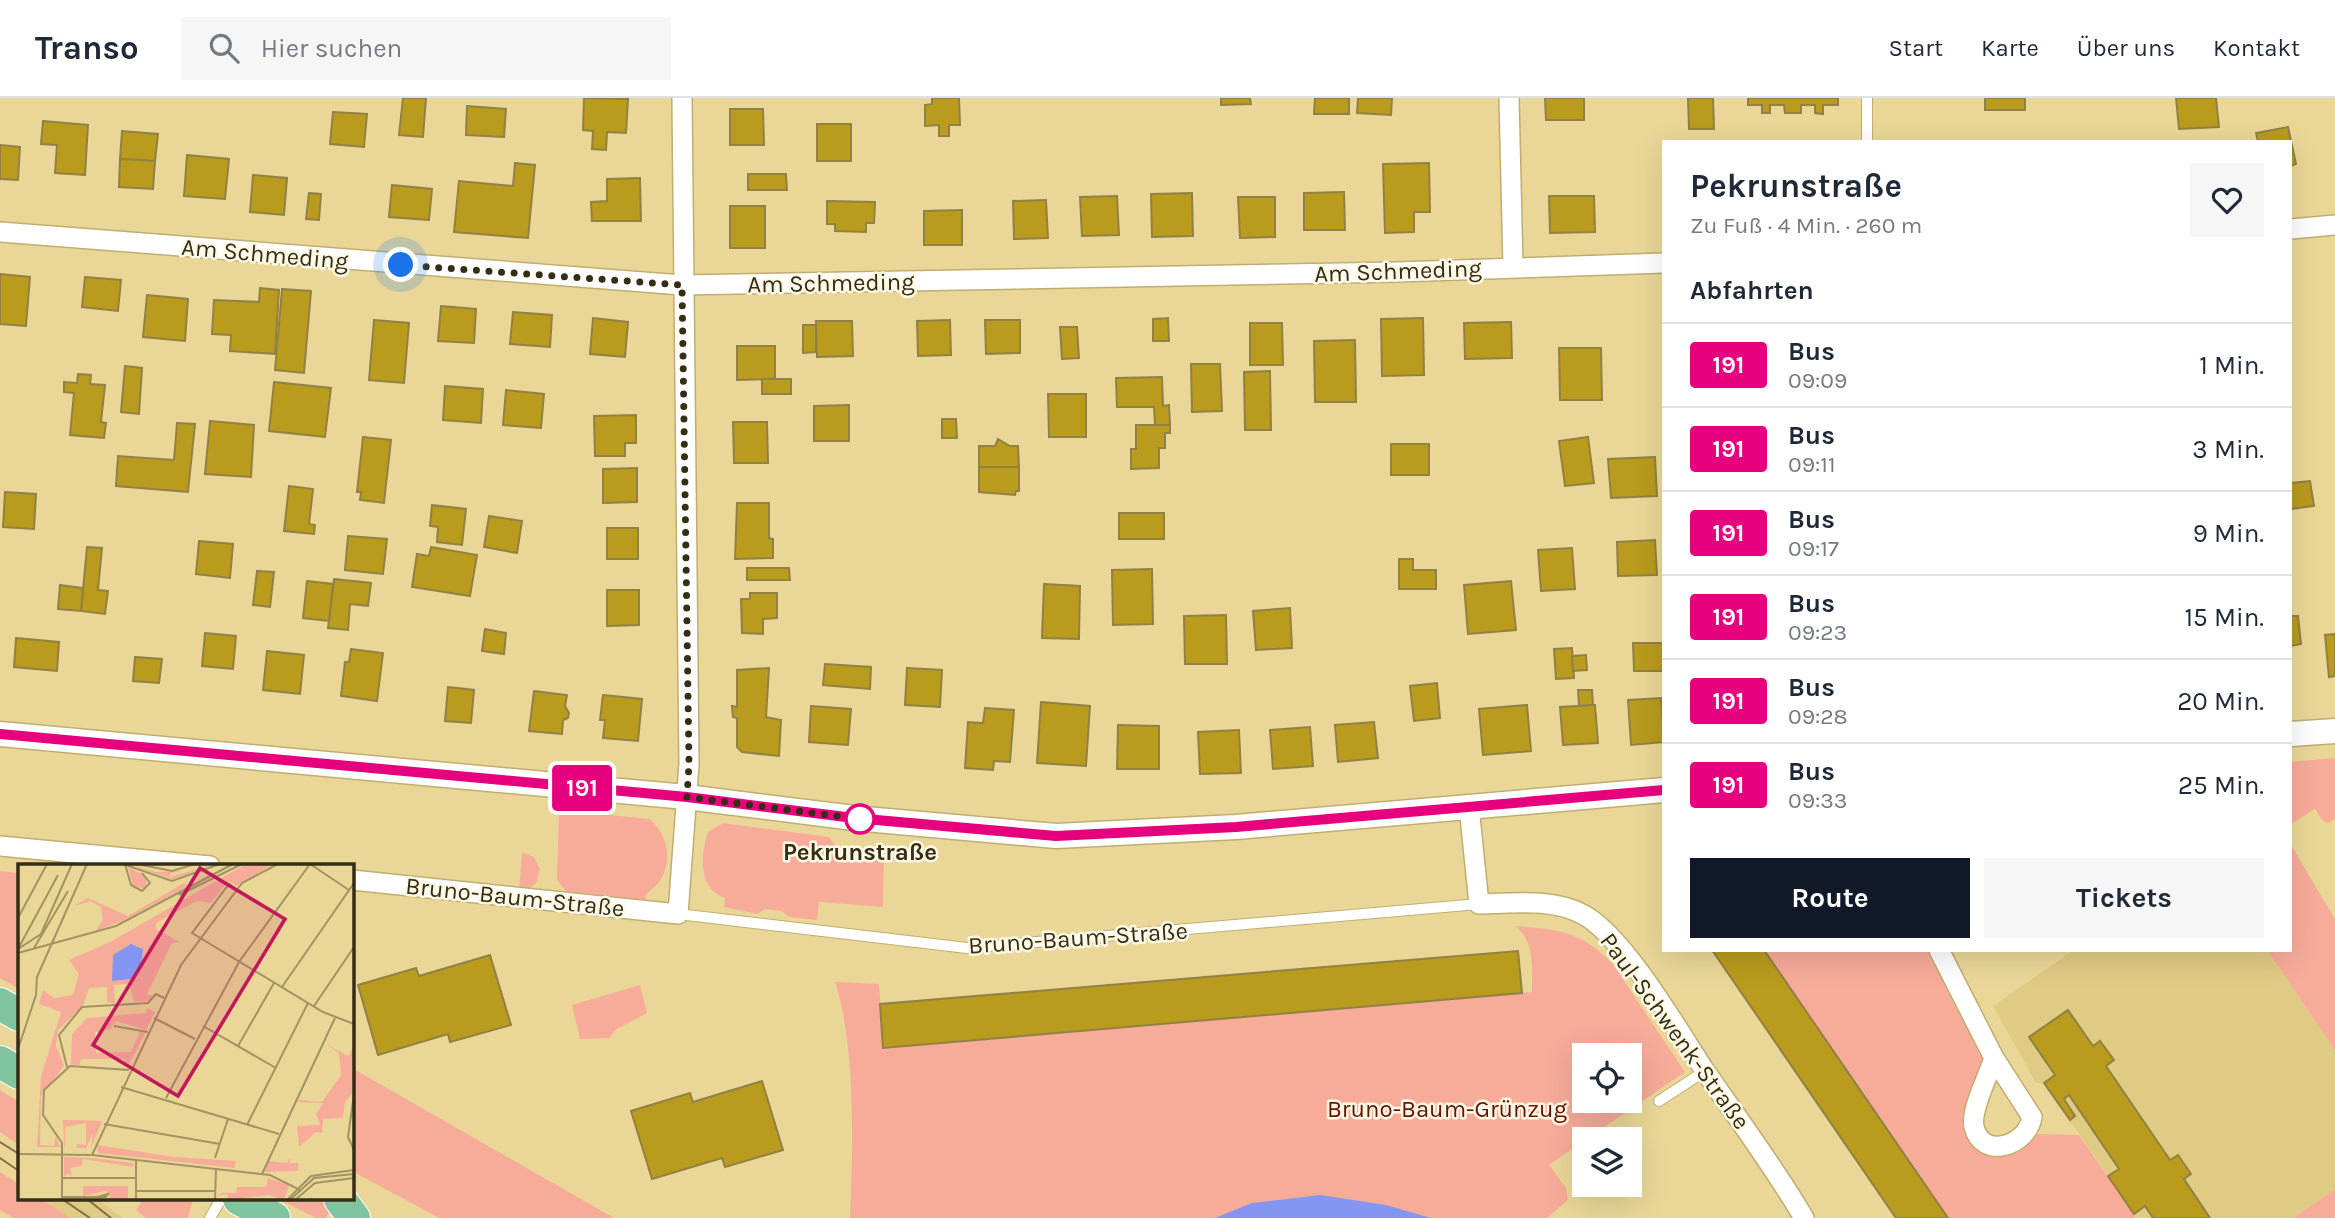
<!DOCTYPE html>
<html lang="de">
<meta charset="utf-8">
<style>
:root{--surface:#fff;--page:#f6f6f7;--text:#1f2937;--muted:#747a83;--line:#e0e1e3;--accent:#111827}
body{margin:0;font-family:Karla,sans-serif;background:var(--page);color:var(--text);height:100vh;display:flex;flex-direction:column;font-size:26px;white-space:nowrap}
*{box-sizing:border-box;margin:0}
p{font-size:23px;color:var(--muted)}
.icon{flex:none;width:38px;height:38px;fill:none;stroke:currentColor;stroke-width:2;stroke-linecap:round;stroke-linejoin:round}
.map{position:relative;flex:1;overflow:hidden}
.panel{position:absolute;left:1662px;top:42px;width:630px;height:812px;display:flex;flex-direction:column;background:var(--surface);border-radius:0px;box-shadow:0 7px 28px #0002}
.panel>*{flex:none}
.badge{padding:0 14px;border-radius:5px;font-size:24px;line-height:46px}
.fabs{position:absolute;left:1572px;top:945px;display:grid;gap:14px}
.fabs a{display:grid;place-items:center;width:70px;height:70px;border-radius:0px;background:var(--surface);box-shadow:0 7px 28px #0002;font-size:35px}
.you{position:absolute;width:35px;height:35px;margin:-18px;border:5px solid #fff;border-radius:50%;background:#1a73e8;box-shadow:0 0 0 10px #1a73e833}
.map>.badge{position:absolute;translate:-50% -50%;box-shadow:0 0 0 4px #fff}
h2{padding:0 28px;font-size:26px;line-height:63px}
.round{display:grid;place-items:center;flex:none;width:74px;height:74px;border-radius:0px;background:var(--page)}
.head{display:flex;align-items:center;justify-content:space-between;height:119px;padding:0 28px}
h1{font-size:33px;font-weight:700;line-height:52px}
.primary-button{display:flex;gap:14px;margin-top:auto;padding:14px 28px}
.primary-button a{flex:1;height:80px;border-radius:0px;background:var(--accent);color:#fff;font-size:28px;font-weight:700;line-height:80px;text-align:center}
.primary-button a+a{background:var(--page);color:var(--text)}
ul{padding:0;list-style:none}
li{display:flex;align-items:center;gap:21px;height:84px;padding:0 28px;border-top:2px solid var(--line)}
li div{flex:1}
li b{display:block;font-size:26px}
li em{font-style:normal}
li .badge{min-width:77px;font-weight:700;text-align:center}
header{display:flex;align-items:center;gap:42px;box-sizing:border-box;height:98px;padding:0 35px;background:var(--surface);border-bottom:2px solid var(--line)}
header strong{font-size:33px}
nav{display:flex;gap:38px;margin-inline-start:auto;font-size:24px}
.search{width:490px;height:63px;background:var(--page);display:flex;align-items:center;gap:18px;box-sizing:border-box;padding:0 24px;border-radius:0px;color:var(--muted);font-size:26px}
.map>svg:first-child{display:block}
</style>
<header>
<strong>Transo</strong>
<div class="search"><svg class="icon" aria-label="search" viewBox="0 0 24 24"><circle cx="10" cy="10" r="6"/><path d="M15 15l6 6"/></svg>Hier suchen</div>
<nav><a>Start</a><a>Karte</a><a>Über uns</a><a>Kontakt</a></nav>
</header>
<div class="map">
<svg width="2335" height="1120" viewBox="0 0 2335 1120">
<rect width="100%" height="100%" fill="#ead798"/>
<g fill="#e0cb84">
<polygon points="2074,852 2267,852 2335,952 2335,1091 2293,1120 2137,1120 2044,985 2036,985 1993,908"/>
<polygon points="41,1101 97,1101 123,1120 70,1120"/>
</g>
<g fill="#f7ac9a" fill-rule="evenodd">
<polygon points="2335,660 2335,721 2329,725 2323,723 2315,711 2291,726 2291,664"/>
<path d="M559,712L650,721C673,742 674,778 647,795L645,802L566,793L557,782Z"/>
<path d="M723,725L829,739L839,752L884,757L883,809L819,804L817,822L789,819L781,813L765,811L757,816L724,809L725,800C698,790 700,759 708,734Z"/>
<polygon points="2291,747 2335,821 2335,952 2267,852 2291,852"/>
<polygon points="522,754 534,759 540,771 536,785 530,790 519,792"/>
<polygon points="0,773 19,775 19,891 0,880"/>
<path d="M1515,828C1557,831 1581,833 1612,865L1685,974L1549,1067L1566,1090L1568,1102L1547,1120H850C853,1052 856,948 835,884L879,886L884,950L1532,894C1532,871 1535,843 1515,828ZM1584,957H1629V1003H1584Z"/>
<polygon points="1764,852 1931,852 1984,956 1965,1010 1964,1022 1997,1057 2019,1054 2036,1036 2079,1037 2136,1120 1948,1120"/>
<polygon points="640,887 647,915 617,931 609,940 580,941 572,907"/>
<polygon points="352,970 614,1120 439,1120 352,1073"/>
<polygon points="0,992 19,1004 19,1047 0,1034"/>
<polygon points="0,1074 19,1086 19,1101 41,1101 70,1120 13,1120 0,1112"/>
<polygon points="2335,1091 2335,1120 2293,1120"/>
<polygon points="143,1101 193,1101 188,1120 146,1120 136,1112"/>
<polygon points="279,1101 321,1101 330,1112 326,1120 316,1120"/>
</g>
<polygon fill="#8496f1" points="1320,1097 1386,1107 1431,1120 1215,1120 1252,1105"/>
<g fill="#b99b1d" stroke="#928144" stroke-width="2">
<polygon points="403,0 426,0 423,39 399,37"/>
<polygon points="584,0 628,1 626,35 607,34 606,52 592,51 593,33 583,32"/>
<polygon points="932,0 959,0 960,27 949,27 949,38 939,38 939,27 925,28 925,7 932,6"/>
<polygon points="1221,0 1250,0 1251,6 1221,7"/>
<polygon points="1315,0 1349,0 1349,16 1314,16"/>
<polygon points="1358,0 1392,0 1391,17 1357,15"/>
<polygon points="1545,0 1584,0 1584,22 1546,22"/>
<polygon points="1688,0 1713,0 1714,31 1689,31"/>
<polygon points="1748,0 1838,0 1838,7 1823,7 1823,16 1815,15 1815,7 1801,7 1801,15 1785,15 1784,7 1770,7 1770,15 1762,15 1762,7 1748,7"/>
<rect x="1985" y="0" width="40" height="12"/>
<polygon points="2176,0 2216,0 2219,29 2179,31"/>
<polygon points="467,8 506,11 504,39 466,37"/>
<polygon points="730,11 763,11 764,47 730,47"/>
<polygon points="333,14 367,16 364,49 330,46"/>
<polygon points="43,23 88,27 85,77 55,75 57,47 41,46"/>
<rect x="817" y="26" width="34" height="37"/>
<polygon points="2288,29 2296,66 2291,68 2291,44 2258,44 2256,35"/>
<polygon points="122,33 158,36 155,63 120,61"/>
<polygon points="0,47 20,49 18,82 0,81"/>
<polygon points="187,57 229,61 225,101 184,98"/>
<polygon points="120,61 155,63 153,91 119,89"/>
<polygon points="515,65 535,67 528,140 454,134 459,83 513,88"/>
<polygon points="1429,65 1430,114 1414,114 1414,134 1385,135 1383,66"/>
<polygon points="748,76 786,76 787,92 748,92"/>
<polygon points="253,77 287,80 284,117 250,114"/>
<polygon points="640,80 641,123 592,123 591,104 607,103 607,81"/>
<polygon points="392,87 432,91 429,122 389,119"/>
<polygon points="1344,94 1345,132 1304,132 1304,95"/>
<polygon points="309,95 321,96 319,122 306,121"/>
<polygon points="1192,95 1193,138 1152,139 1151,96"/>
<polygon points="1117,98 1119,137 1082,138 1080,99"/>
<polygon points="1549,98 1594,98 1595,134 1550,135"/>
<polygon points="1238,99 1275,99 1275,139 1240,140"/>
<polygon points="1046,102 1048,140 1014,141 1013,103"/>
<polygon points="827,103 875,104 874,125 866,125 866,134 835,133 835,126 827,126"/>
<rect x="730" y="108" width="35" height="42"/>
<polygon points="962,112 962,147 924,147 924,113"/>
<polygon points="0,176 30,179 26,228 0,226"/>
<polygon points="85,179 121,182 118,213 82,209"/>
<polygon points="260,190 279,192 275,256 230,253 231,237 212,236 214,202 259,204"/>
<polygon points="282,191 311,193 304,275 275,272"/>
<polygon points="147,197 188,201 185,243 143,239"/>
<polygon points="441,208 476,211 474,245 438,243"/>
<polygon points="513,214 552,217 550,249 510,246"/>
<polygon points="593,220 628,224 625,259 590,256"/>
<polygon points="1168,220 1169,243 1153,243 1153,221"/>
<polygon points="1423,220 1424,277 1382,278 1381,221"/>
<polygon points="374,222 409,225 404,285 369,282"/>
<polygon points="950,222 951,257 918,258 917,223"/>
<polygon points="985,222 1020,222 1020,255 986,256"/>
<polygon points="816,223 852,223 853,258 817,259"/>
<polygon points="1511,224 1512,260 1465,261 1464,225"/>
<polygon points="1250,225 1282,225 1283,267 1250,267"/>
<polygon points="803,227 816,227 816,254 803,255"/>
<polygon points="1060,229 1077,229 1079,260 1062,261"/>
<polygon points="1355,242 1356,304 1315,304 1314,243"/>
<polygon points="737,248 775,248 775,281 737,282"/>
<polygon points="1559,250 1601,250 1602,302 1560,302"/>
<polygon points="1191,266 1220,266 1222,313 1192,314"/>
<polygon points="125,268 142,270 139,316 121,314"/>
<polygon points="1270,273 1271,332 1245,332 1244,274"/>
<polygon points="78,276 91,277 90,286 105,287 101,324 106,325 104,340 70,337 74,295 64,294 64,284 77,285"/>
<polygon points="1162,279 1163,308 1169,307 1170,327 1155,327 1154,309 1117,309 1116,280"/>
<rect x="762" y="281" width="29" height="15"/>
<polygon points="274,284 331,290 325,339 269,333"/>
<polygon points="445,288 483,291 481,325 443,322"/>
<polygon points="506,292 544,296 541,330 503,327"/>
<polygon points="1048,296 1086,296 1086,339 1049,339"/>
<polygon points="849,307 849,343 814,343 814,308"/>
<polygon points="636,317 636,345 625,345 625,358 595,358 594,318"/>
<polygon points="942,321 956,321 957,340 942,340"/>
<polygon points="210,323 254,327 251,379 205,376"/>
<polygon points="733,324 767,324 768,365 734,365"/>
<polygon points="177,325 195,326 188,394 116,388 118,358 174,362"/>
<polygon points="1136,327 1170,327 1170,335 1165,335 1165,350 1159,350 1159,370 1131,371 1131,351 1136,351"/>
<polygon points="363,339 391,342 384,405 360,402 361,394 357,394"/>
<polygon points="1588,339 1594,385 1565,388 1559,343"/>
<polygon points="998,341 1010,348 1018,348 1019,369 979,369 979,348 995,348"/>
<rect x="1391" y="346" width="38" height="31"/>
<polygon points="1655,359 1657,398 1611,400 1608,361"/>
<polygon points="979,369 1019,369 1019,393 1016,393 1015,397 979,394"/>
<polygon points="637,370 637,404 603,405 603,371"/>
<polygon points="2310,383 2314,408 2291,411 2291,385"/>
<polygon points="289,388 313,391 309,426 315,427 314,436 284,433"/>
<polygon points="5,394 36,396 34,431 3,429"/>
<polygon points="737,405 769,405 769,440 773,441 773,460 735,461"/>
<polygon points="432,407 466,411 462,447 437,444 438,429 430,428"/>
<rect x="1119" y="415" width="45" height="26"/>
<polygon points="489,418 522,423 517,455 484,449"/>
<rect x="607" y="430" width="31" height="31"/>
<polygon points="348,438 387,441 383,476 345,472"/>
<polygon points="1655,442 1657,477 1618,478 1617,444"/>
<polygon points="199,443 233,446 230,480 196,476"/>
<polygon points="87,449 102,450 98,492 108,493 105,516 81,513"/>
<polygon points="431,449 477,457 470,498 412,489 417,456 429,458"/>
<polygon points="1572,450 1575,491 1541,493 1538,452"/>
<polygon points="1399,461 1413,461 1413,472 1436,472 1436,491 1399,491"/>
<polygon points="747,470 789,470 790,482 747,482"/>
<polygon points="1152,471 1153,526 1113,527 1112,472"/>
<polygon points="257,473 274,474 270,509 253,507"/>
<polygon points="334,481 371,485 368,508 350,506 348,532 328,530"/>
<polygon points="307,483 333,486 329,523 303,520"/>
<polygon points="1511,483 1516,532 1468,536 1464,487"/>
<polygon points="1044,486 1080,488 1079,541 1042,540"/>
<polygon points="60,487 83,490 81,513 58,511"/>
<polygon points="607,492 639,492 639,527 607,528"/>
<polygon points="750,495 777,495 777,520 763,521 763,536 742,535 741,501 750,501"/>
<polygon points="1290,510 1292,550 1256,552 1253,513"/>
<polygon points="1226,517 1227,566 1185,566 1184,518"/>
<polygon points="2291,518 2298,518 2301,546 2291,548"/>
<polygon points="485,531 506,535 504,556 482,553"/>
<polygon points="205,535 236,538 233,571 202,568"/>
<polygon points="2335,536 2335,578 2329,579 2325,537"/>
<polygon points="16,540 59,544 57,573 14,569"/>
<polygon points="1633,545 1664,545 1664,573 1634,573"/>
<polygon points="1572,550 1574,580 1556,581 1554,551"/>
<polygon points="351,551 383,555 377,603 341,598 345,564 349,564"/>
<polygon points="267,553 304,557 300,596 263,592"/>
<polygon points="1586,557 1587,572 1573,573 1572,558"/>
<polygon points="135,559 162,561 159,585 133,583"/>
<polygon points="825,566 871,569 870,591 823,587"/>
<polygon points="769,570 766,619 781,622 779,658 742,654 737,649 737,620 733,619 732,608 737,609 737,572"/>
<polygon points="907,570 942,572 940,609 905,607"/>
<polygon points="1437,585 1440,620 1414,623 1410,588"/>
<polygon points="448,589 474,592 471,625 445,623"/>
<polygon points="1578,592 1592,592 1593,607 1579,608"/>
<polygon points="534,593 567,597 565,608 569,615 568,620 563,622 562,636 529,633"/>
<polygon points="603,597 642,601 638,643 603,640 605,622 600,622"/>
<polygon points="1661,600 1664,644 1631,647 1628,602"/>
<polygon points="1041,604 1090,608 1086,668 1037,665"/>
<polygon points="1527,607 1531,653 1483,657 1479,611"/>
<polygon points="1595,607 1598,645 1563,647 1560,609"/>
<polygon points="811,608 851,611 848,647 809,644"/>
<polygon points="985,610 1014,612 1010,664 994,663 993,672 965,670 968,624 983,625"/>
<polygon points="1374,624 1378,660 1338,664 1335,627"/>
<polygon points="1118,627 1159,628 1159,671 1117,671"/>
<polygon points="1310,629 1313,668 1273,671 1270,632"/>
<polygon points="1239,632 1241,675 1200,676 1198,634"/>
<polygon points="1712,852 1764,852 1948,1120 1896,1120"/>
<polygon points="1518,853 1522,895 883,950 880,906"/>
<polygon points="490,857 511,927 450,944 448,936 378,957 358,887 416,870 419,878"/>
<polygon points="2068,912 2093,948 2100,943 2114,962 2106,968 2170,1062 2178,1057 2191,1076 2184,1081 2210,1120 2153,1120 2145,1108 2134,1116 2108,1078 2119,1071 2069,997 2064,1001 2075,1018 2070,1022 2044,985 2055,977 2029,939"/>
<polygon points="762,983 783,1052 725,1069 722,1060 652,1081 631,1013 690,995 693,1004"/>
</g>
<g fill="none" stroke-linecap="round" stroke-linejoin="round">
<g stroke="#c0ae70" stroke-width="12">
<g id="service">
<polyline points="1867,44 1867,0"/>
<polyline points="678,816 967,850 1479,806"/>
<polyline points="1659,1003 1705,973"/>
<polyline points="210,1120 221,1101"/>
</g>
</g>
<g stroke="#c0ae70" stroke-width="22">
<g id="minor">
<polyline points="1509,0 1513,169"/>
<polyline points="2291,131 2335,127"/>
<polyline points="0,134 682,187 1397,174 1664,165"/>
<path d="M1469,709L1479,806C1512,805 1555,800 1584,817C1625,840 1678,932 1705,973C1739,1022 1774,1069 1804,1120"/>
<polyline points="0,748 210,768"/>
<polyline points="352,782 678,816 689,666 682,0"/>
<path d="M1939,852L1994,960L2032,1019C2028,1047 1983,1063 1974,1029C1970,1012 1989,977 1994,960"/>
</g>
</g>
<g stroke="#c0ae70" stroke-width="27">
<g id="tertiary">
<polyline points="0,636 686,699 854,720 1056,738 1236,729 1664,692"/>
<polyline points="2291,636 2335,633"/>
</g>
</g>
<g stroke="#fff" stroke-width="34">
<g id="primary">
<polyline points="0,906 19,917"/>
<polyline points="0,964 19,975"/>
<polyline points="239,1101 274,1120"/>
<polyline points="340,1101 354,1120"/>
</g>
</g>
<use href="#service" stroke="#fff" stroke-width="10"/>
<use href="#minor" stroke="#fff" stroke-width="19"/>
<use href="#tertiary" stroke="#fff" stroke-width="24"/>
<use href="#primary" stroke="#80c59e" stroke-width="32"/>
<g stroke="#7d7148" stroke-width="2">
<polyline points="0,1044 19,1056"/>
<polyline points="0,1060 19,1073"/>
<polyline points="62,1101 90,1120"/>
<polyline points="87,1101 111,1120"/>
</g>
</g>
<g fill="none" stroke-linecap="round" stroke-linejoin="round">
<g stroke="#fff" stroke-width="16">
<polyline id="line" points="0,636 687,699 854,720 1056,738 1236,729 1664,692"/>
</g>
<use href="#line" stroke="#e6007e" stroke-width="10"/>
<polyline stroke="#352d14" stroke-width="7" stroke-dasharray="0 12.6" points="401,167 682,187 689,666 687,699 860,721"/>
</g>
<circle fill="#fff" stroke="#e6007e" stroke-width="3.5" cx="860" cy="721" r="14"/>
<g text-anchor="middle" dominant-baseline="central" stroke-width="5" stroke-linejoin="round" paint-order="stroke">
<g font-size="24" fill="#352d14" stroke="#fef9e6">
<text transform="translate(265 156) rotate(5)">Am Schmeding</text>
<text transform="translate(1398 173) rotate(-2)">Am Schmeding</text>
<text transform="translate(831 185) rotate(-1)">Am Schmeding</text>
<text transform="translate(515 799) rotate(6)">Bruno-Baum-Straße</text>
<text transform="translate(1078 840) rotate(-4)">Bruno-Baum-Straße</text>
<text transform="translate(1675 933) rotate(54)">Paul-Schwenk-Straße</text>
</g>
<g font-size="24" font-weight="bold" fill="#352d14" stroke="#fef9e6">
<text x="860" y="754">Pekrunstraße</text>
</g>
<g font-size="24" fill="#671301" stroke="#fef9e6">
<text x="1447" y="1011">Bruno-Baum-Grünzug</text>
</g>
</g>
<g transform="translate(18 766)">
<rect width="336" height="336" fill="#ead798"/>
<path d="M110,0L138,8L166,7L152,9V13L198,0L155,15ZM255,0L219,22L210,17L193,39L179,37L138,59V65L162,78L154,79L129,130L135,132L131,137L116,138L111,120L96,121L97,140L89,138V123L71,124L65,142L40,166L38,182L46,202L23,232L22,281L37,282V272L43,283H19L23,213L43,148L21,140L25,126L36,134L55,131L61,110L51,96L94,77L226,1ZM110,3L128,12L129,25L115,22ZM166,19L171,22L104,57L78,67L85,55L83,43L72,37L56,42L70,34L110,52ZM129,144L137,148L128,166L98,157L93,165L77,168L78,189L113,188L123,166L127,169L110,202L106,201L107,195H63L61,202L53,200L54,170L69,154L128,149ZM309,181L330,192L336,182V228L327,238L325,254L305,255L304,269L298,268L281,283L279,262L302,261L298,250L305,239L281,238L280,236L304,238L323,211L321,189ZM45,256L84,257L73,284L75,269L68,284H59V280L68,281V259L47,263V282L55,284L46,282ZM79,281L156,293L218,297L216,304L80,289ZM46,293L74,294L115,299L116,303L65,295L63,302L52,304L54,313L50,309L46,313ZM272,294V299H280V307L246,308L250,297L269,299ZM250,314L271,321L266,336L251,331L210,336L209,330L198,332L204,329H218L219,323H248ZM65,322H110V336L93,335L88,327L65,332Z" fill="#f7ac9a"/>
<path d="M113,80L125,85L123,105L113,115L94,117L95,91Z" fill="#8496f1"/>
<path fill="none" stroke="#a29363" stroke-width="2" d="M105,0L154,17L202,0M107,0L113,21L124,27L132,19L124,9M119,0L154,7L177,0M292,0L331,26M218,25L211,20L174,69L305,148L336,160M161,31L224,0M0,54L29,0M16,84L50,27M0,85L23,70L54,0M0,85L40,11M0,89L98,62L215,0M264,123L336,19M296,142L336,83M136,154L177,175M96,162L130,168M185,162L258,204M220,182L256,119M0,185L18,131L19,113L69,0M49,203L41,171L64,143L130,139L138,130L146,134M103,223L261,270M336,230L330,273L336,286M148,234L221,98L292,0M86,260L202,280M229,261L290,139M0,290L74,291L252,311L282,326M74,291L163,101L224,19L260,0M197,294L210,255M244,310L317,154M44,314H118M118,327H197M44,333H88L90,330L79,333M44,336V279L25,251L26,226L52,202L111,206M118,336V296M197,336L198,305M269,336L293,312L336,306M272,336L296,314L336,310M277,336L297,319L336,314"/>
<path fill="#c2185b" fill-opacity="0.15" stroke="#c2185b" stroke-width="3.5" d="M182,4L267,55L160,232L75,181Z"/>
<rect width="336" height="336" fill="none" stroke="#352d14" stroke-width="3.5"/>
</g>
</svg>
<div class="fabs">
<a><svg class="icon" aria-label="locate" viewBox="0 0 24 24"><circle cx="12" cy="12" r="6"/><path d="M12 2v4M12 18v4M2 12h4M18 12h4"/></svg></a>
<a><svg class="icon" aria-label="layers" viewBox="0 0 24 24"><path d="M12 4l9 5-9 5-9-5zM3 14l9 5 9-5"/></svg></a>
</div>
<div class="you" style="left:401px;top:167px"></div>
<b class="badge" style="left:582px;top:690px;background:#e6007e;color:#fff">191</b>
<section class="panel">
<div class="head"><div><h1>Pekrunstraße</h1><p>Zu Fuß · 4 Min. · 260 m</p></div><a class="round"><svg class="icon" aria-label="heart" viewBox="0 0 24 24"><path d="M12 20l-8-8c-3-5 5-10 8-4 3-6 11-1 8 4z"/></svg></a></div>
<h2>Abfahrten</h2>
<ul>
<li><span class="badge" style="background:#e6007e;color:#fff">191</span><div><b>Bus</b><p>09:09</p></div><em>1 Min.</em></li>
<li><span class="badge" style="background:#e6007e;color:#fff">191</span><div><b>Bus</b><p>09:11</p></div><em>3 Min.</em></li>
<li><span class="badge" style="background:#e6007e;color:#fff">191</span><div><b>Bus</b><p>09:17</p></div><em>9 Min.</em></li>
<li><span class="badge" style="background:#e6007e;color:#fff">191</span><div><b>Bus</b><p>09:23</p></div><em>15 Min.</em></li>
<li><span class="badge" style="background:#e6007e;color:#fff">191</span><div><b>Bus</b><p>09:28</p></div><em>20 Min.</em></li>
<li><span class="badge" style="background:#e6007e;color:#fff">191</span><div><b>Bus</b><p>09:33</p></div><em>25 Min.</em></li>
</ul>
<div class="primary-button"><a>Route</a><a>Tickets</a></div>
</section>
</div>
